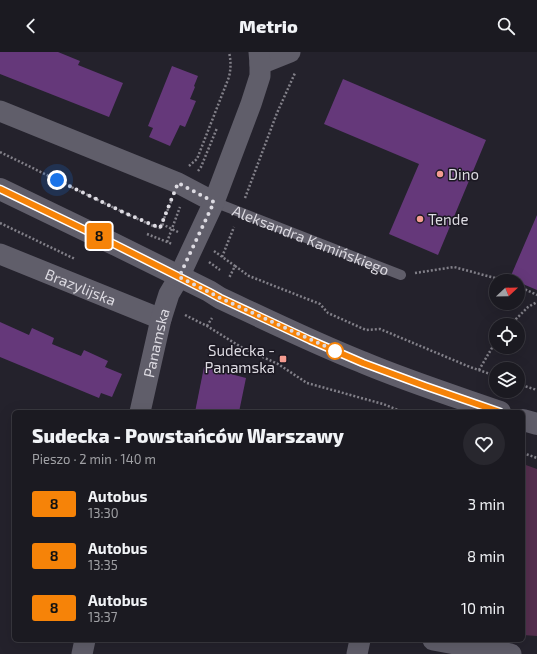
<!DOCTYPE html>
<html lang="pl">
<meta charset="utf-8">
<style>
:root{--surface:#1b1a21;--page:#28272e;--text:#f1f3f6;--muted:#a0a1a5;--line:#39383f}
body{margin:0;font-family:"Exo 2",sans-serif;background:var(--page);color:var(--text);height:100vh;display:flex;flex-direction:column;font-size:15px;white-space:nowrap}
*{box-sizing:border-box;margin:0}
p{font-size:13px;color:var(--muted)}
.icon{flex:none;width:22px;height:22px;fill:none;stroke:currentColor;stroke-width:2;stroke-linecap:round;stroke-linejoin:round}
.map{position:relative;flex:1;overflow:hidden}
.panel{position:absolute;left:12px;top:358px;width:513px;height:232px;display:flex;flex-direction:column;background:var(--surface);border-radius:6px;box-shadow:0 4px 16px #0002,0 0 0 1px var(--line)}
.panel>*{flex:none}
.badge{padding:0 8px;border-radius:3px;font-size:14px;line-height:26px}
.needle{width:26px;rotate:68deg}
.fabs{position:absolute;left:489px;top:222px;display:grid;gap:8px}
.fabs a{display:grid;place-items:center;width:36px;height:36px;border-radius:50%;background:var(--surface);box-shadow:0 4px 16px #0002,0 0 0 1px var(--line);font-size:20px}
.you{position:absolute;width:20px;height:20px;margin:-10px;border:3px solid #fff;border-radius:50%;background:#1a73e8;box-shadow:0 0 0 6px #1a73e833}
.map>.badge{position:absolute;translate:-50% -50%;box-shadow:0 0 0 2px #fff}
.round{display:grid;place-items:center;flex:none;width:42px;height:42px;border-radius:21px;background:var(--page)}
.headline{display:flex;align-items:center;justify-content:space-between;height:68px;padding:0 20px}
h1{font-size:19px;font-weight:800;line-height:30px}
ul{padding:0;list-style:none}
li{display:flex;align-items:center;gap:12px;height:52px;padding:0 20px}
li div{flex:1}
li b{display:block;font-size:15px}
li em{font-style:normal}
li .badge{min-width:44px;font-weight:700;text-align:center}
header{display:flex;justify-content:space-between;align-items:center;height:52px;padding:0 20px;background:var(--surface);font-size:18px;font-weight:800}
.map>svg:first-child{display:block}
</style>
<header><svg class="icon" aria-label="back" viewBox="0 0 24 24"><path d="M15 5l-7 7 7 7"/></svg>Metrio<svg class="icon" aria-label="search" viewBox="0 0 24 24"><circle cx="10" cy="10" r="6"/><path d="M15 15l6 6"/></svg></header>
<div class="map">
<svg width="537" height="602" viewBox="0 0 537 602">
<rect width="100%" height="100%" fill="#24222c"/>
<polygon fill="#542f4e" points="523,412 537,417 537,584 523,583"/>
<g fill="#65387a">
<polygon points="0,0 58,0 80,9 78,13 123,31 109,65 0,22"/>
<polygon points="172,14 198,24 194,34 195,35 190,47 196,49 191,61 185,75 180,73 170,94 149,85 153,76 148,74"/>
<polygon points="343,27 486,88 438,203 389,182 419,112 324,72"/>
<polygon points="537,163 537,238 518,230 518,229 510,226"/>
<polygon points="0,270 29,283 32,276 54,286 52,292 81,304 84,298 108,309 105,315 122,322 112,345 101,341 99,346 0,305"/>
<polygon points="204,315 246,326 239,360 195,360"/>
</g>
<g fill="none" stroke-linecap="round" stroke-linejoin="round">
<g stroke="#828089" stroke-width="2.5" stroke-dasharray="2 2" stroke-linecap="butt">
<polyline points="0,100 110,154 153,174 160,176 171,150"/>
<path d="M189,114L197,107L229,25C231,16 231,9 229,0"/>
<polyline points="198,119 201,115 217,76"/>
<polyline points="245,146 277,61 295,21"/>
<polyline points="0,171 75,207"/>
<polyline points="162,172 178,180"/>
<polyline points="147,182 172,192"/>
<polyline points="167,190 180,155"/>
<polyline points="214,199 235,214 229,226"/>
<polyline points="222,205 234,175"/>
<polyline points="209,210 220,218"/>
<polyline points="235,214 249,224 320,252 328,261 366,278 380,277 470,315 496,324"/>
<polyline points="415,221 454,215 506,229"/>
<polyline points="518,234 537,243"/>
<polyline points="185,263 207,274 241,295 278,312 307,331 383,352 403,360"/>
<polyline points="510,273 528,255 537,250"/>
<polyline points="207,274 212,266"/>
<polyline points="479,318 496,289"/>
<polyline points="518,332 537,338"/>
<polyline points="523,401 537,406"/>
</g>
<path stroke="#605e6a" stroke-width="10" id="s1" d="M214,150L401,223"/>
<g stroke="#605e6a" stroke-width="21">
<polyline points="260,12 290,0"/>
<polyline points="0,59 178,131 214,150"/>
<path id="s2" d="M0,202L161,267"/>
<path id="s3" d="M140,360L161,267L169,242L179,225L214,150L251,52L260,24V12L259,0"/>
<polyline points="433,588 511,602"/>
<polyline points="82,602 85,588"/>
<polyline points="357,602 360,588"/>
</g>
<g stroke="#605e6a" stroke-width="22">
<path d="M0,137L114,192L209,239L220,246C267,268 314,291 362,310C407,329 454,344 500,360"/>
<polyline points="523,368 537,372"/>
</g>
</g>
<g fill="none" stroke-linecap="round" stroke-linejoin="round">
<g stroke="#fff" stroke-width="9">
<polyline id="line" points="0,137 114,192 209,240 220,246 310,288 363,311 425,334 500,360"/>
</g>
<use href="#line" stroke="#f68308" stroke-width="6"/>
<polyline stroke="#dddbe2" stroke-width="4" stroke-dasharray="0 7.2" points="57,128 125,161 160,176 178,131 214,150 179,225 209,240 220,246 336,299 335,299"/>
</g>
<g fill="#f59c91" stroke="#1b1822" stroke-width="1.5">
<circle cx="440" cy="122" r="4"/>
<circle cx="420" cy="167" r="4"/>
<rect x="279" y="303" width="8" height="8" rx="2"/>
</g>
<circle fill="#fff" stroke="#f68308" stroke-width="2" cx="335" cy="299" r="8"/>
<g text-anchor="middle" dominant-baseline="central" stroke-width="3" stroke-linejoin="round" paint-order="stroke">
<g font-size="15" fill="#dddbe2" stroke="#1b1822" text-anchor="start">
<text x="448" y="122">Dino</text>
<text x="428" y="167">Tende</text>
<text x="275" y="298" text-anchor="end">Sudecka -<tspan x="275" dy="17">Panamska</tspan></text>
</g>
<g font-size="15" fill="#dddbe2" stroke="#1b1822">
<text stroke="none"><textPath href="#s1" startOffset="104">Aleksandra Kamińskiego</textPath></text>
<text stroke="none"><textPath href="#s2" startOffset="87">Brazylijska</textPath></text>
<text stroke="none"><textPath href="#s3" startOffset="71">Panamska</textPath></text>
</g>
</g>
</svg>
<div class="fabs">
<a><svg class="needle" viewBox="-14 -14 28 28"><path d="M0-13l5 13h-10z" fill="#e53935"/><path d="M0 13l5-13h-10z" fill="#a0a1a5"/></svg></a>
<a><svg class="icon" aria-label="locate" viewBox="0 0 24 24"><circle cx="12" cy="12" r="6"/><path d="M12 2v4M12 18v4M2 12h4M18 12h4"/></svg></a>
<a><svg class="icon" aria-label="layers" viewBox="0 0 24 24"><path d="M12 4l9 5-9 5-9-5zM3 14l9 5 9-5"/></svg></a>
</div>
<div class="you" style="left:57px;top:128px"></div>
<b class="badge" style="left:99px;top:184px;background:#f68308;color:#111">8</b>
<section class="panel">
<div class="headline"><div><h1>Sudecka - Powstańców Warszawy</h1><p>Pieszo · 2 min · 140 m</p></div><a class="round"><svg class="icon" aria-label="heart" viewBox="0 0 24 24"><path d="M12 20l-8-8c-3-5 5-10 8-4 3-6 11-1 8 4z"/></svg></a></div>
<ul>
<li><span class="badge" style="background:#f68308;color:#111">8</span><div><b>Autobus</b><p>13:30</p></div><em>3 min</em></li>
<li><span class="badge" style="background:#f68308;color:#111">8</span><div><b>Autobus</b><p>13:35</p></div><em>8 min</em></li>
<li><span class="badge" style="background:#f68308;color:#111">8</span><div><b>Autobus</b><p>13:37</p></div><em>10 min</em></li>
</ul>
</section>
</div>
